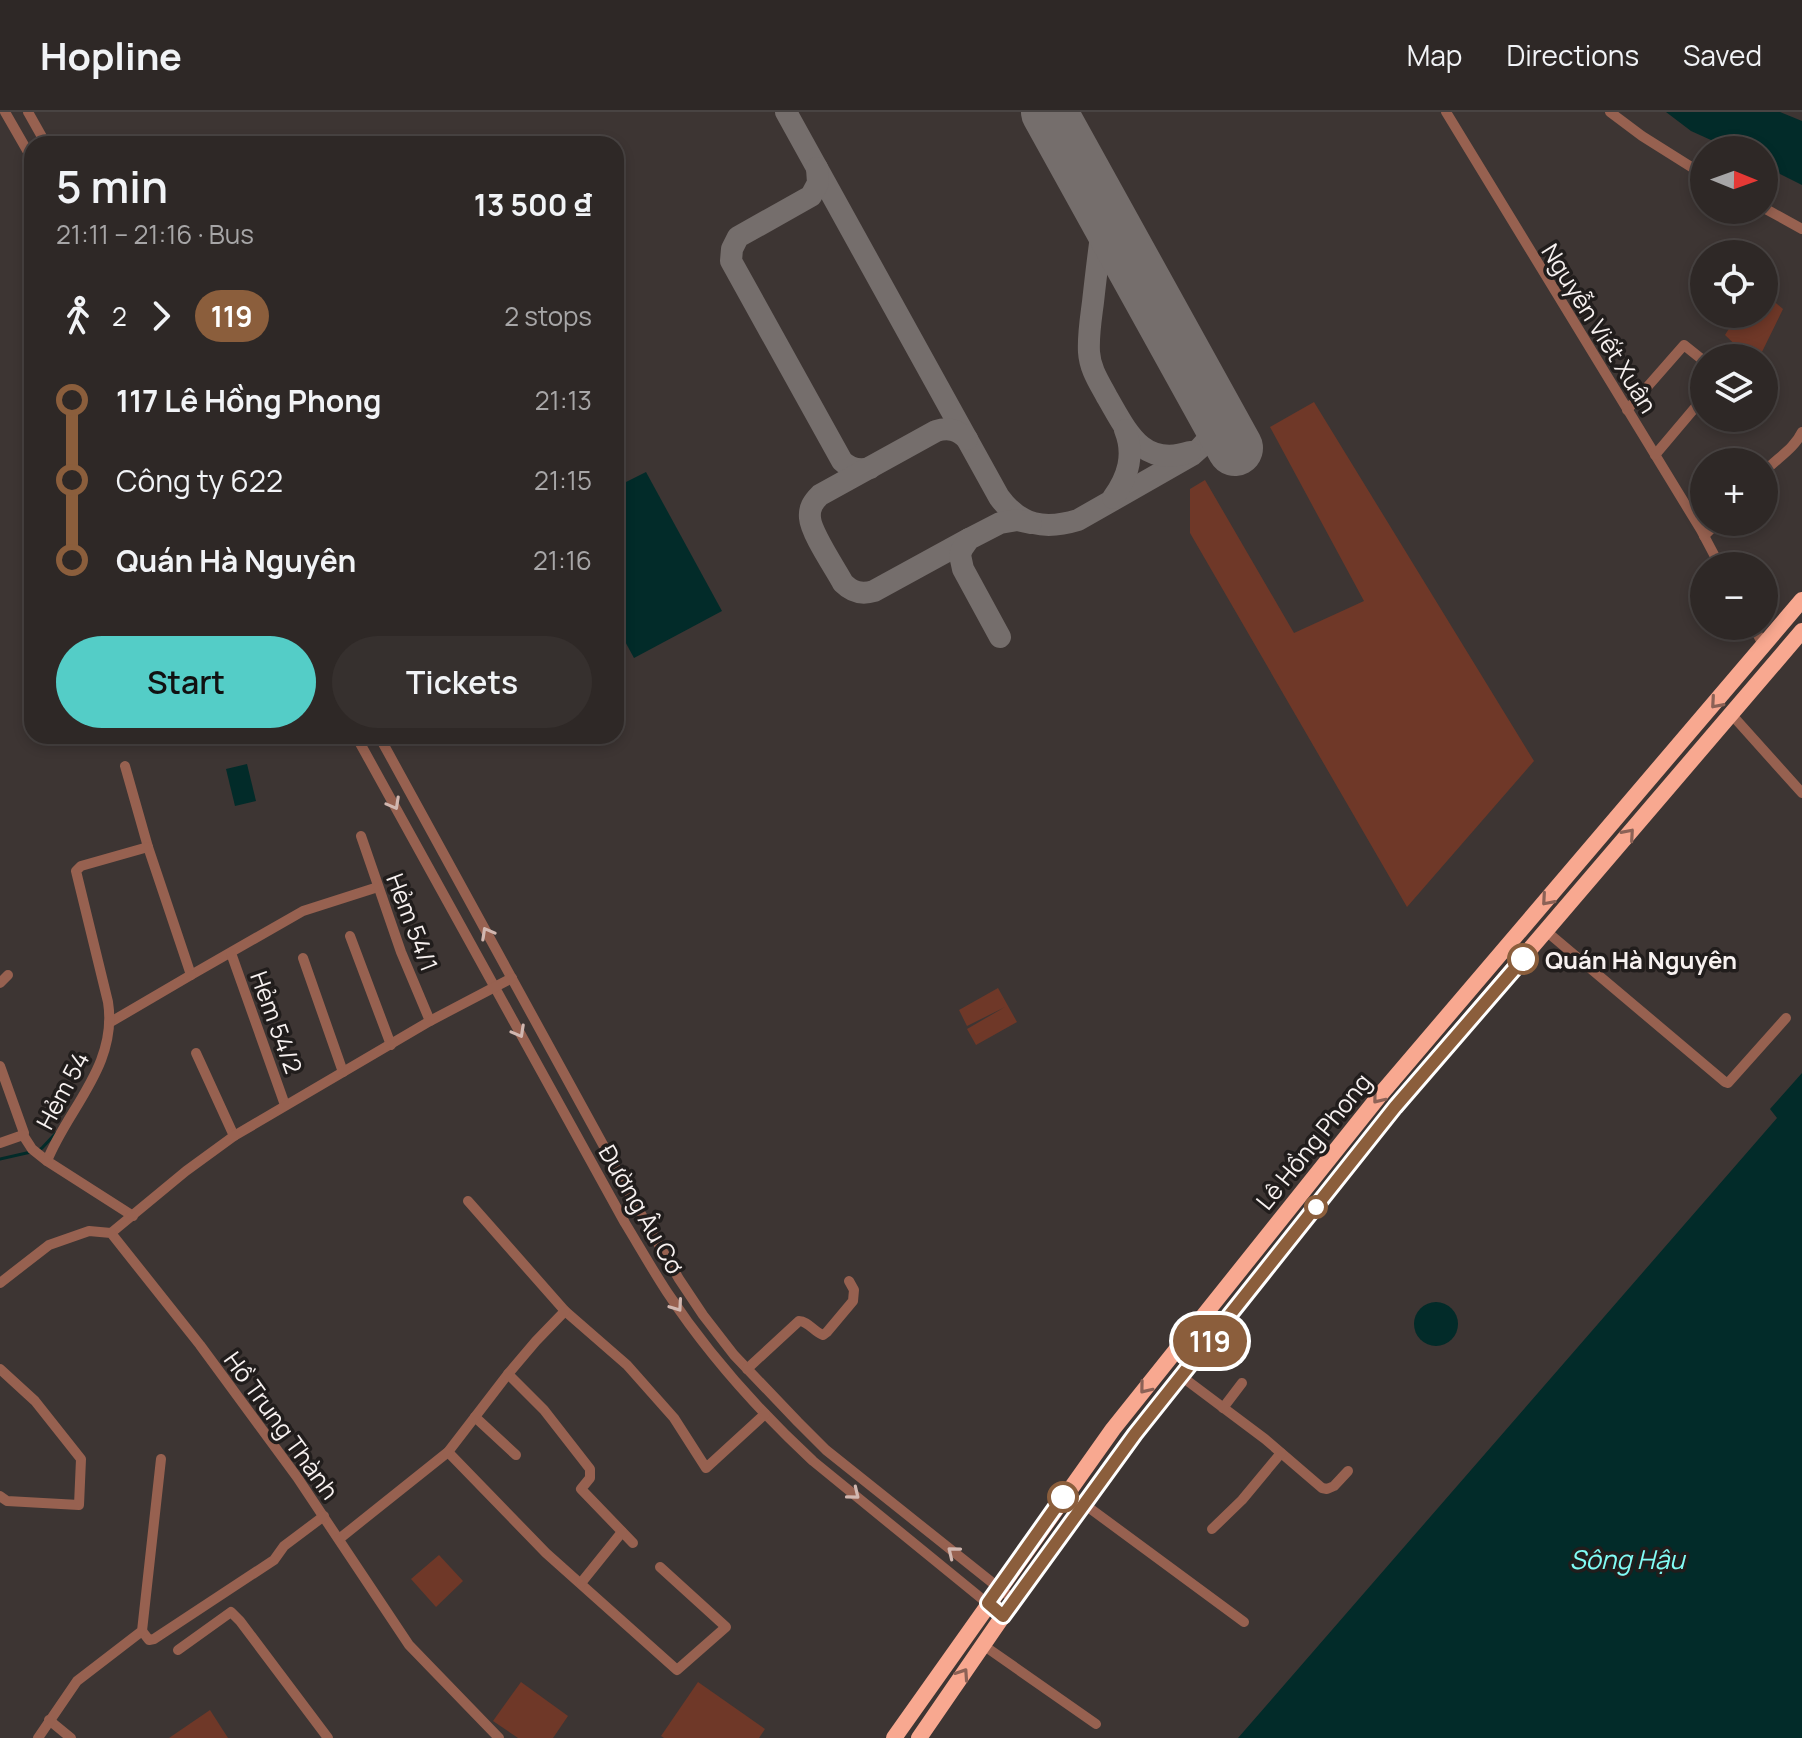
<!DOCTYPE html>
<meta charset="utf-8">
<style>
:root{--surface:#2e2826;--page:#36302e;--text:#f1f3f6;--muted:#a7a6a7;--line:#494443;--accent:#54cdc7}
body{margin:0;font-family:Manrope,sans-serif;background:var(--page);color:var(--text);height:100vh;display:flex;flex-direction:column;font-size:30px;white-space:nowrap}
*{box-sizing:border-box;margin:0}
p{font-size:26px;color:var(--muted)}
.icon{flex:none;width:44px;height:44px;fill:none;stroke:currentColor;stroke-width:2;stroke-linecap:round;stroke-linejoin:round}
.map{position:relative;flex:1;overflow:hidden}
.side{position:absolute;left:24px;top:24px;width:600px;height:608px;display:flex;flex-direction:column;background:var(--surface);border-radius:24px;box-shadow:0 4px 12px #0003,0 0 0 2px var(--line)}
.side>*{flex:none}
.badge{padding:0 16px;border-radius:26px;font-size:28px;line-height:52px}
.needle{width:52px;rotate:91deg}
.buttons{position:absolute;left:1690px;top:24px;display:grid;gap:16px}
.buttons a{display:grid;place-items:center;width:88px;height:88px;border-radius:50%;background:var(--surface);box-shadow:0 4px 12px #0003,0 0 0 2px var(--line);font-size:40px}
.map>.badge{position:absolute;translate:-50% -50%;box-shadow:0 0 0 4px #fff}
.legs{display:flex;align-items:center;gap:12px;height:88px;padding:0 32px;font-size:26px}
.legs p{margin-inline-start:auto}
.headline{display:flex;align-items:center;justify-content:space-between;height:136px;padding:0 32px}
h1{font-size:44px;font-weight:600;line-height:60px}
.primary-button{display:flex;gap:16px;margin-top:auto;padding:16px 32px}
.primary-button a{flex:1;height:92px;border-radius:48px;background:var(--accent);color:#111;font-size:32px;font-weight:600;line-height:92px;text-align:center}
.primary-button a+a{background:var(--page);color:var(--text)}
ul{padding:0 32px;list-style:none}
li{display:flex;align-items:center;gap:28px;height:80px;font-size:30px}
li i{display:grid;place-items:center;width:12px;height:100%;margin:0 10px;background:currentColor}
li i::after{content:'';width:20px;height:20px;margin:-10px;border:6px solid;border-radius:50%;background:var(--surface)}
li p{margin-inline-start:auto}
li:first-child i{background:linear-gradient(#0000 50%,currentColor 0)}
li:last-child i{background:linear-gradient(currentColor 50%,#0000 0)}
header{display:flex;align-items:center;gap:48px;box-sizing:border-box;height:112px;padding:0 40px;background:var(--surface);border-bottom:2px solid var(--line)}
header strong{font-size:38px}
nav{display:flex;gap:44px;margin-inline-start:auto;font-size:28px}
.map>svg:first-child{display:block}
</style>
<header>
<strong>Hopline</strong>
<nav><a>Map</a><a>Directions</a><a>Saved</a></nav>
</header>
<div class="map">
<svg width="1802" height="1626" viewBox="0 0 1802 1626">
<rect width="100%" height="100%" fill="#3d3533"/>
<g fill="#6f3828">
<polygon points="1764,181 1783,197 1759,246 1749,246 1725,223 1738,202 1764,202"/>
<polygon points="1314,290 1534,649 1407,795 1190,421 1190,377 1205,368 1294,521 1364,489 1270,315"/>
<polygon points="998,876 1017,910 976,933 967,917 1005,895 967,914 959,898"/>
<polygon points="439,1443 463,1469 436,1495 411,1467"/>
<polygon points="521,1570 568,1604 553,1626 518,1626 493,1609"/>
<polygon points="698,1570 765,1617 759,1626 664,1626 661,1624"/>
<polygon points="210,1598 228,1626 169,1626"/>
</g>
<g fill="#022b29">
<polygon points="1666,0 1780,0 1802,9 1802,73 1764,54 1764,38 1733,38 1691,19"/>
<polygon points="646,360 722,499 634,546 616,513 616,375"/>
<polygon points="247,652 256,689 235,694 226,657"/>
<polygon points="1802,961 1802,1626 1238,1626 1777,1006 1770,997"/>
<circle cx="1436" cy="1212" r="22"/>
</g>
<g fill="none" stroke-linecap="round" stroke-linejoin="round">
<g stroke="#022b29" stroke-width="3">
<polyline points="39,1038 42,1036 56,1021"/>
<polyline points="0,1047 31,1040"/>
</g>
<g stroke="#756e6c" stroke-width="22">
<path d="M786,0L999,385C1020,414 1045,418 1078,408L1192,343C1205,333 1213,322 1219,308"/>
<path d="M817,56L818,71L811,84L738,125L732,137L731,149L842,349C850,357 859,359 870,356"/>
<path d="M1092,77L1101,97L1103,110C1099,137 1096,163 1093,190C1091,206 1088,223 1089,240C1090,257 1099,270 1107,285C1127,319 1142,356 1190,340"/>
<path d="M967,327C958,318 949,315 936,319L820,383C813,390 809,396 810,406C811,421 835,456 843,471C852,480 861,483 874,479L969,427"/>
<path d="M1113,386C1128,365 1135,343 1125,318"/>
<polyline points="1000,525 963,457 960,443 962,437 969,427 1000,411 1017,408 1031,411"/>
</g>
<polyline stroke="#756e6c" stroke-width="56" points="1049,0 1235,336"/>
<g stroke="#976150" stroke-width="10">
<polyline points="5,0 32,47"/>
<polyline points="28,0 46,32"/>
<polyline points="1446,0 1701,418 1720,454"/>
<polyline points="1610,0 1642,24 1704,63"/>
<polyline points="1764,96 1802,117"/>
<polyline points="1737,246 1739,243"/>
<polyline points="1627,298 1684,233 1704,249"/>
<polyline points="1655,343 1704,285"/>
<path d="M1764,360C1777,346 1794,337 1802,320"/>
<polyline points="1704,424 1718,410"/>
<polyline points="1753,514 1764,534"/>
<polyline points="1732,603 1802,681"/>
<path d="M356,624L625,1111C639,1134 652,1157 667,1180C708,1242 758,1298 813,1349L1003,1504"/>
<polyline points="379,624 641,1102 679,1167 703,1203 734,1243 798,1310 826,1338 1014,1488"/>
<polyline points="125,654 148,735 191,863 303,799 378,775"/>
<polyline points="361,724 401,840 430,909"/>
<polyline points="1546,819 1725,970 1728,971 1786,906"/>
<polyline points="350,824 391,933"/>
<polyline points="231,841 285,993"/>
<polyline points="303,846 343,960"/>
<polyline points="0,871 8,863"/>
<polyline points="109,911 191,863"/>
<polyline points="196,941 234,1024"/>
<polyline points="0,954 24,1021 23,1023 0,1031"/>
<polyline points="23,1023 32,1037 47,1049"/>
<polyline points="468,1089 565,1199 627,1253 674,1306 706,1356 765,1302"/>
<path d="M133,1104L47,1049C68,996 118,953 108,890L76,759L81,754L148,735"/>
<polyline points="111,1121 186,1059 234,1024 430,909 512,866"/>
<polyline points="0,1171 49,1133 89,1119 111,1121 200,1233 297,1365 409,1533 499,1626"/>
<polyline points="0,1257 35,1289 81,1347 79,1393 7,1389 0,1384"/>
<path d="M747,1257L799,1209C808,1209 814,1220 823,1223L827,1220L853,1189L854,1178L849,1169"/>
<polyline points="508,1262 544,1298 590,1357 590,1366 581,1377 633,1431"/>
<polyline points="1181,1264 1265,1327 1322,1376 1327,1377 1334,1374 1348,1359"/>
<polyline points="1223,1296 1242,1271"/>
<polyline points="475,1305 516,1343"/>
<polyline points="448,1340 546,1441 677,1558 726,1515 660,1455"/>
<polyline points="1084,1392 1244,1510"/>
<polyline points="1212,1417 1242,1388 1281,1341"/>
<polyline points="339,1427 448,1340 508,1262 536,1229 565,1199"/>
<polyline points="581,1471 622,1420"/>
<polyline points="142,1519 149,1528 154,1527 274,1448 284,1434 324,1404"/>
<polyline points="983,1533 1096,1612"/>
<polyline points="178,1538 231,1500 240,1509 328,1626"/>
<polyline points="49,1608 71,1626"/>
<polyline points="38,1626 77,1569 142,1519 161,1347"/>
</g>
<g stroke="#f8a890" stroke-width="16">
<polyline points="894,1626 1113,1317 1380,983 1802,488"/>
<polyline points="919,1626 1003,1504 1135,1322 1395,995 1802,519"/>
</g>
</g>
<defs><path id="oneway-chevron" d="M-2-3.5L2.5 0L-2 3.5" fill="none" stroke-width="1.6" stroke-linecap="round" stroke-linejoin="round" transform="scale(2)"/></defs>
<g stroke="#8c6256">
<use href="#oneway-chevron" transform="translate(1716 591) rotate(131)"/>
<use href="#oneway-chevron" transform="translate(1629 722) rotate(-49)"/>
<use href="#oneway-chevron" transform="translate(1547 788) rotate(131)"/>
<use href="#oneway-chevron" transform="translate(1378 986) rotate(129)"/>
<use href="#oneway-chevron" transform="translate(1145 1276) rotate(129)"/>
<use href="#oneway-chevron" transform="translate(963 1562) rotate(-56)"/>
</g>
<g stroke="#d1b7b0">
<use href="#oneway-chevron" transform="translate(394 692) rotate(61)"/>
<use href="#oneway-chevron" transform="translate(487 821) rotate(-119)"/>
<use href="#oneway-chevron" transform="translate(519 920) rotate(61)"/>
<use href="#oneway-chevron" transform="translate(677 1194) rotate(55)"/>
<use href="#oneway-chevron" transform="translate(854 1382) rotate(39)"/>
<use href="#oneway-chevron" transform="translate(953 1440) rotate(-141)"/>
</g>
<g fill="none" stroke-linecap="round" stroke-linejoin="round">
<g stroke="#fff" stroke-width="18">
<polyline id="line-1" points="1063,1385 988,1491 1003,1504 1135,1322 1395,995 1523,847"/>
</g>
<use href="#line-1" stroke="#8b5e3c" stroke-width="12"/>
</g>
<g fill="#fff" stroke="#8b5e3c" stroke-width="4">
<circle cx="1523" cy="847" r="14"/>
<circle cx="1316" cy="1095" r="10"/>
<circle cx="1063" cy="1385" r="14"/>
</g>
<g text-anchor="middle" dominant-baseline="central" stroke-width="7" stroke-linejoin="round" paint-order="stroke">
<g font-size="24" fill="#f7f1f0" stroke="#211d1c">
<text transform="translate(1600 216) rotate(58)">Nguyễn Viết Xuân</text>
<text transform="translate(413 810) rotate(69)">Hẻm 54/1</text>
<text transform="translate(277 910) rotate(70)">Hẻm 54/2</text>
<text transform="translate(62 978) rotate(-62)">Hẻm 54</text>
<text transform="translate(1313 1029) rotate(-51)">Lê Hồng Phong</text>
<text transform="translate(642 1097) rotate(60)">Đường Âu Cơ</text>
<text transform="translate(282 1313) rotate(54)">Hồ Trung Thành</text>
</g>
<g font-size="24" font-weight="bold" fill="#f7f1f0" stroke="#211d1c" text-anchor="start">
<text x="1545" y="847">Quán Hà Nguyên</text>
</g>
<g font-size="26" font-style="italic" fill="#81fcf5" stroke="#211d1c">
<text x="1627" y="1447">Sông Hậu</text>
</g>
</g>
</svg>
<div class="buttons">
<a><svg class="needle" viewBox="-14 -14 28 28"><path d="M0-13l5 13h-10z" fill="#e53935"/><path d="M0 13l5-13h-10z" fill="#a7a6a7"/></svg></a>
<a><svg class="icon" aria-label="locate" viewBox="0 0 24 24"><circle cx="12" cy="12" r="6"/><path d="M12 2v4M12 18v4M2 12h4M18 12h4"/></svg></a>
<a><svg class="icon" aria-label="layers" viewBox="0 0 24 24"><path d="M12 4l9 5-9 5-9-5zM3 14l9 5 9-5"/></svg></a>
<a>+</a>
<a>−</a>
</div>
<b class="badge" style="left:1210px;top:1229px;background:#8b5e3c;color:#fff">119</b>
<section class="side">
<div class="headline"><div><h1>5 min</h1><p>21:11 – 21:16 · Bus</p></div><b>13 500 ₫</b></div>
<div class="legs"><svg class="icon" aria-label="walk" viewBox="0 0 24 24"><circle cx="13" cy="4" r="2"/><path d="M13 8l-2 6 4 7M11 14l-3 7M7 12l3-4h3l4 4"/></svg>2<svg class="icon" aria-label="forward" viewBox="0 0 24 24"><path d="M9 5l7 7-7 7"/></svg><b class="badge" style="background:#8b5e3c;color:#fff">119</b><p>2 stops</p></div>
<ul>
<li><i style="color:#8b5e3c"></i><b>117 Lê Hồng Phong</b><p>21:13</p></li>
<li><i style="color:#8b5e3c"></i><span>Công ty 622</span><p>21:15</p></li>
<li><i style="color:#8b5e3c"></i><b>Quán Hà Nguyên</b><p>21:16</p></li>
</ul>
<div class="primary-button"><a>Start</a><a>Tickets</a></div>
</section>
</div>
